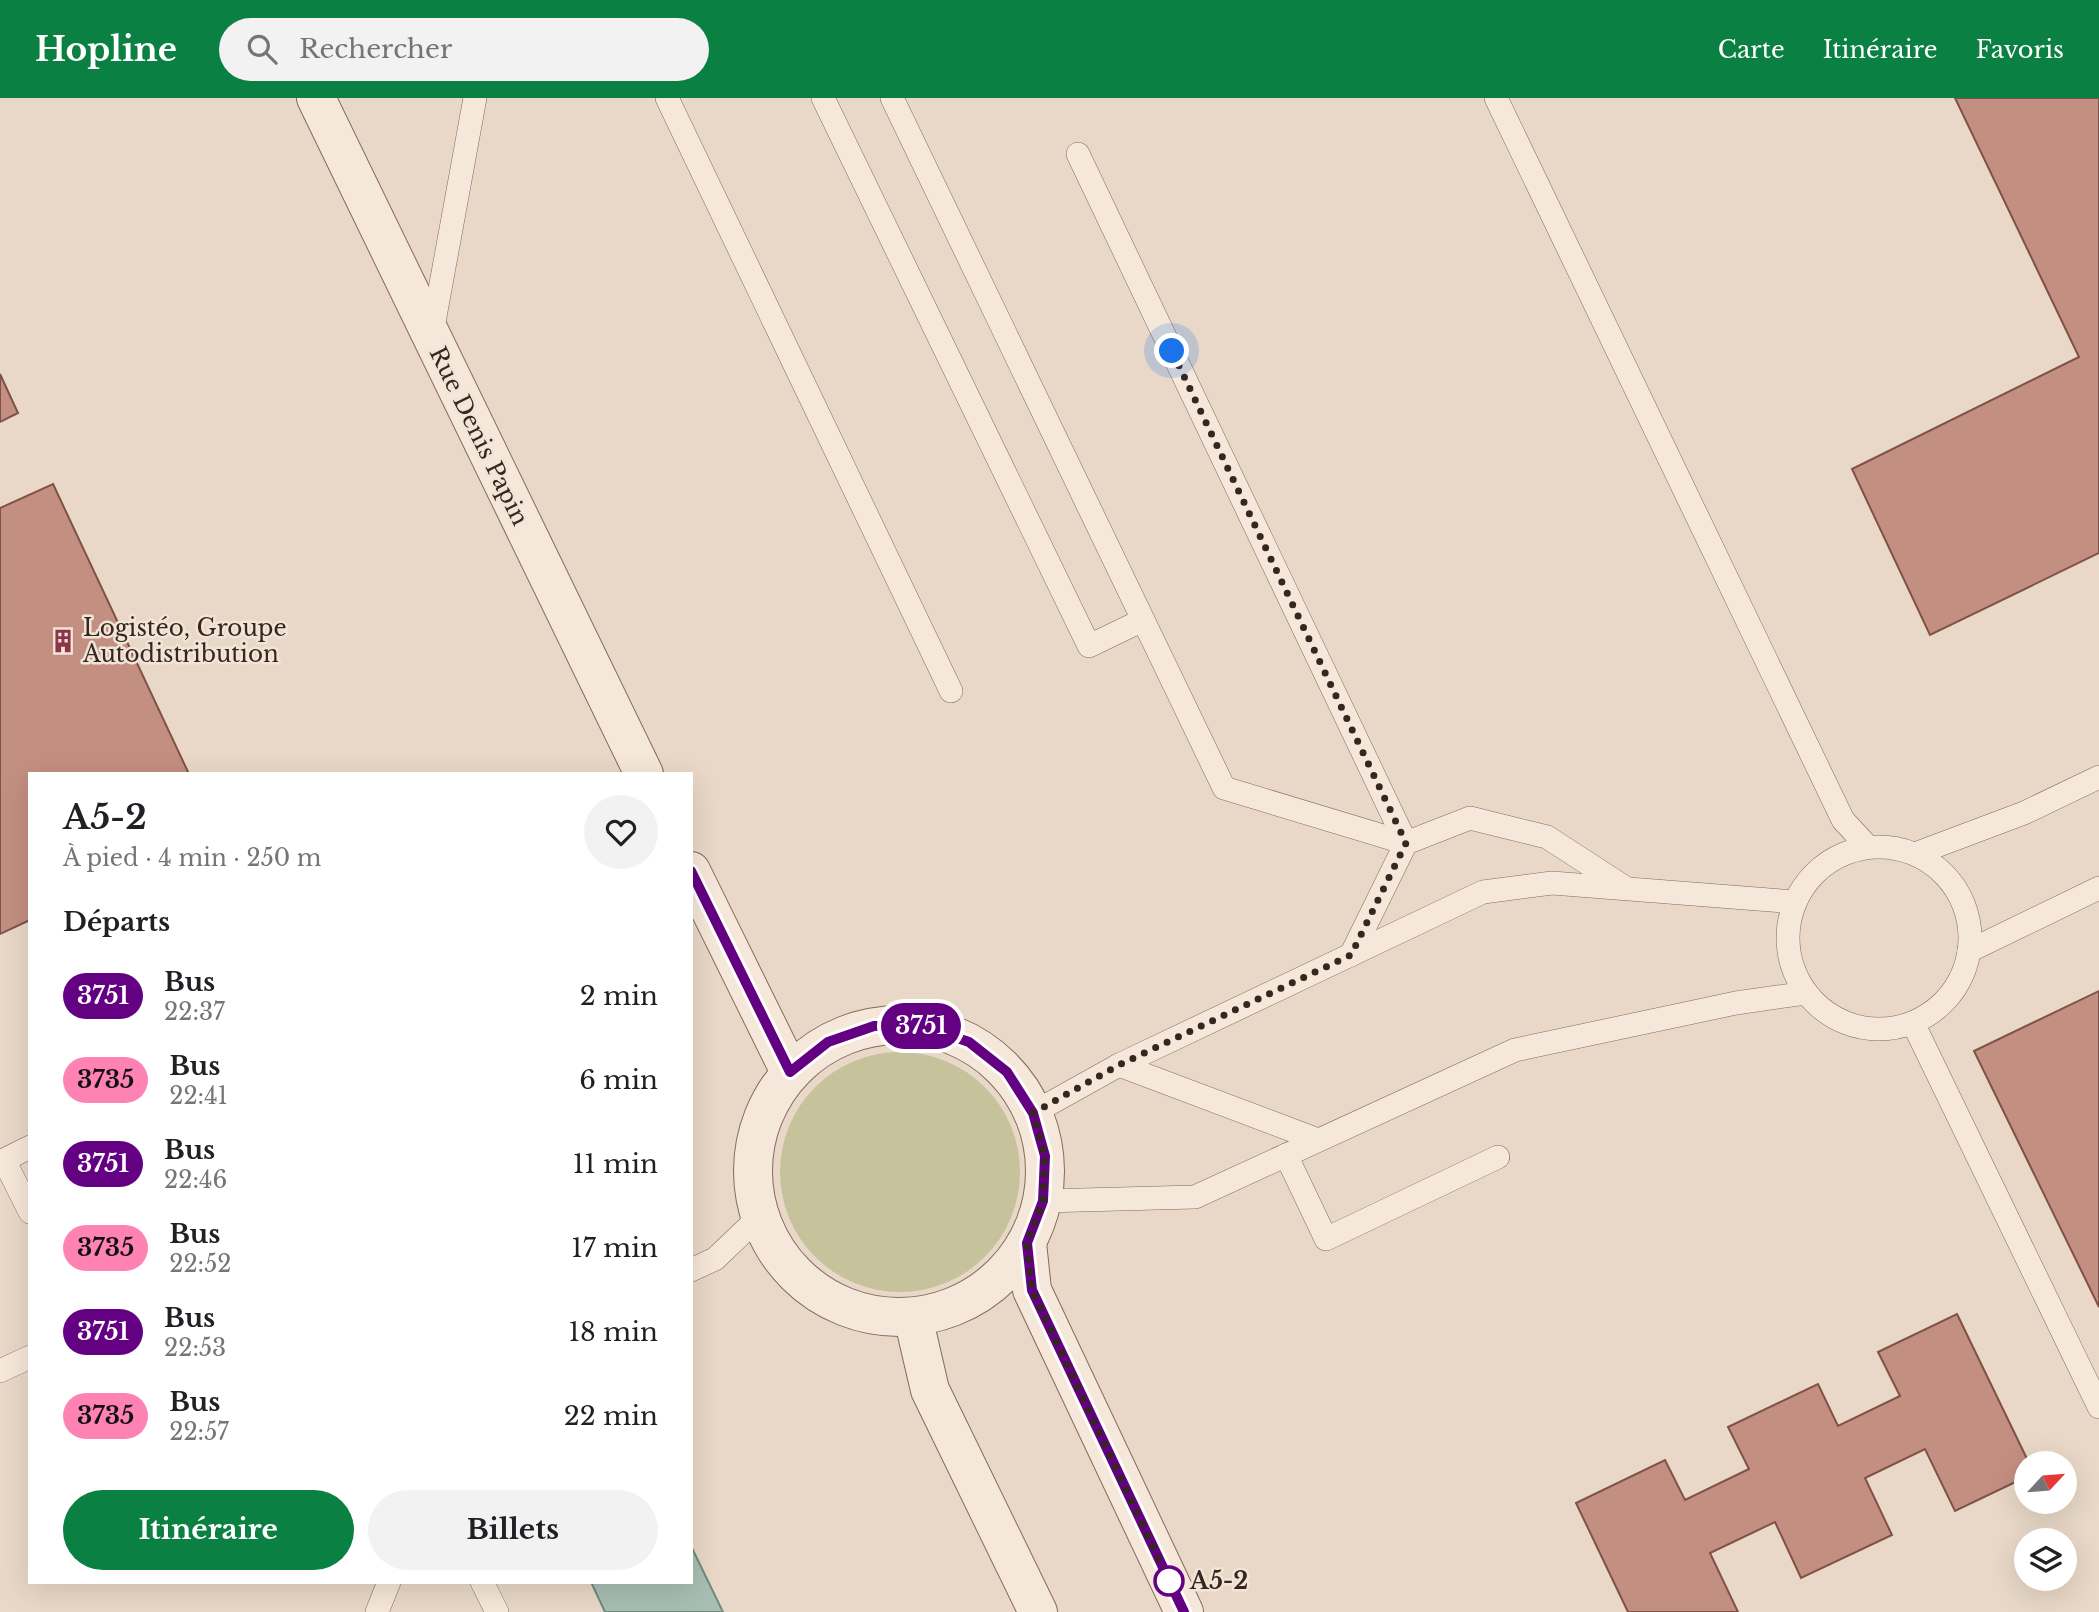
<!DOCTYPE html>
<html lang="fr">
<meta charset="utf-8">
<style>
:root{--surface:#fff;--page:#f2f2f2;--text:#202124;--muted:#757577;--accent:#0b8043}
body{margin:0;font-family:"Libre Baskerville",serif;background:var(--page);color:var(--text);height:100vh;display:flex;flex-direction:column;font-size:26px;white-space:nowrap}
*{box-sizing:border-box;margin:0}
p{font-size:23px;color:var(--muted)}
.icon{flex:none;width:38px;height:38px;fill:none;stroke:currentColor;stroke-width:2;stroke-linecap:round;stroke-linejoin:round}
.map{position:relative;flex:1;overflow:hidden}
.drawer{position:absolute;left:28px;top:674px;width:665px;height:812px;display:flex;flex-direction:column;background:var(--surface);border-radius:0px;box-shadow:0 7px 28px #0002}
.drawer>*{flex:none}
.badge{padding:0 14px;border-radius:23px;font-size:24px;line-height:46px}
.needle{width:46px;rotate:64deg}
.fabs{position:absolute;left:2014px;top:1353px;display:grid;gap:14px}
.fabs a{display:grid;place-items:center;width:63px;height:63px;border-radius:50%;background:var(--surface);box-shadow:0 7px 28px #0002;font-size:35px}
.you{position:absolute;width:35px;height:35px;margin:-18px;border:5px solid #fff;border-radius:50%;background:#1a73e8;box-shadow:0 0 0 10px #1a73e833}
.map>.badge{position:absolute;translate:-50% -50%;box-shadow:0 0 0 4px #fff}
h2{padding:0 35px;font-size:26px;line-height:63px}
.round{display:grid;place-items:center;flex:none;width:74px;height:74px;border-radius:37px;background:var(--page)}
.overview{display:flex;align-items:center;justify-content:space-between;height:119px;padding:0 35px}
h1{font-size:33px;font-weight:700;line-height:52px}
.button{display:flex;gap:14px;margin-top:auto;padding:14px 35px}
.button a{flex:1;height:80px;border-radius:42px;background:var(--accent);color:#fff;font-size:28px;font-weight:700;line-height:80px;text-align:center}
.button a+a{background:var(--page);color:var(--text)}
ul{padding:0;list-style:none}
li{display:flex;align-items:center;gap:21px;height:84px;padding:0 35px}
li div{flex:1}
li b{display:block;font-size:26px}
li em{font-style:normal}
li .badge{min-width:77px;font-weight:700;text-align:center}
header{display:flex;align-items:center;gap:42px;box-sizing:border-box;height:98px;padding:0 35px;background:var(--accent);color:#fff}
header strong{font-size:33px}
nav{display:flex;gap:38px;margin-inline-start:auto;font-size:24px}
.search{width:490px;height:63px;background:var(--page);display:flex;align-items:center;gap:18px;box-sizing:border-box;padding:0 24px;border-radius:38px;color:var(--muted);font-size:26px}
.map>svg:first-child{display:block}
</style>
<header>
<strong>Hopline</strong>
<div class="search"><svg class="icon" aria-label="search" viewBox="0 0 24 24"><circle cx="10" cy="10" r="6"/><path d="M15 15l6 6"/></svg>Rechercher</div>
<nav><a>Carte</a><a>Itinéraire</a><a>Favoris</a></nav>
</header>
<div class="map">
<svg width="2099" height="1514" viewBox="0 0 2099 1514">
<rect width="100%" height="100%" fill="#e9d8c7"/>
<circle fill="#c6c29c" cx="900" cy="1074" r="120"/>
<polygon fill="#a8beb3" stroke="#6f8b7e" stroke-width="2" points="691,1448 723,1514 605,1514 591,1484 691,1484"/>
<g fill="#c38f81" stroke="#805147" stroke-width="2">
<polygon points="1955,0 2099,0 2099,455 1930,537 1852,371 2079,259"/>
<polygon points="0,276 18,315 0,324"/>
<polygon points="53,386 189,676 30,676 30,822 0,836 0,410"/>
<polygon points="2099,893 2099,1209 1974,953"/>
<polygon points="1957,1216 2029,1365 2026,1379 1955,1413 1925,1351 1865,1380 1892,1437 1801,1480 1775,1424 1710,1455 1738,1514 1628,1514 1576,1405 1665,1362 1685,1402 1749,1371 1728,1329 1818,1286 1838,1328 1900,1298 1878,1254"/>
</g>
<g fill="none" stroke-linecap="round" stroke-linejoin="round">
<g stroke="#836a5e" stroke-width="24">
<g id="lane">
<polyline points="667,0 951,593"/>
<polyline points="823,0 1089,548 1143,522"/>
<polyline points="892,0 1224,690 1406,745 1470,720 1547,739 1624,789"/>
<polyline points="1496,0 1843,722 1868,749"/>
<polyline points="1078,56 1406,745"/>
<polyline points="432,235 475,0"/>
<circle cx="1879" cy="840" r="91"/>
<polyline points="1915,756 2024,715 2099,679"/>
<polyline points="1969,853 2099,790"/>
<polyline points="1351,857 1406,745"/>
<polyline points="1913,925 2099,1309"/>
<polyline points="1119,967 1318,1042"/>
<polyline points="1033,1015 1119,967 1483,794 1552,785 1795,804"/>
<polyline points="1286,1057 1326,1141 1498,1059"/>
<polyline points="4,1062 30,1114"/>
<polyline points="0,1064 30,1049"/>
<polyline points="1043,1103 1195,1099 1515,952 1736,905 1806,895"/>
<polyline points="691,1172 715,1161 759,1119"/>
<polyline points="0,1273 30,1259"/>
<polyline points="482,1484 497,1514"/>
<polyline points="377,1514 389,1484"/>
</g>
</g>
<g stroke="#836a5e" stroke-width="40">
<g id="street">
<polyline points="316,0 644,676"/>
<polyline points="691,773 790,974"/>
<circle cx="899" cy="1073" r="146"/>
<polyline points="1027,1145 1032,1192 1184,1514"/>
<polyline points="913,1219 930,1292 1038,1514"/>
</g>
</g>
<use href="#lane" stroke="#f5e7d9" stroke-width="23"/>
<use href="#street" stroke="#f5e7d9" stroke-width="38"/>
</g>
<g fill="none" stroke-linecap="round" stroke-linejoin="round">
<g stroke="#fff" stroke-width="16">
<polyline id="line" points="691,773 790,974 828,944 874,928 922,928 969,944 1007,974 1033,1015 1045,1058 1043,1103 1027,1145 1032,1192 1184,1514"/>
</g>
<use href="#line" stroke="#640082" stroke-width="10"/>
<polyline stroke="#352620" stroke-width="7" stroke-dasharray="0 12.6" points="1169,1483 1032,1192 1027,1145 1043,1103 1045,1058 1033,1015 1119,967 1351,857 1406,745 1172,253"/>
</g>
<defs>
<g id="building-bare" transform="scale(1.89)"><path d="M-4-6H4V6H1V3H-1V6H-4ZM-2.5-4.3h1.7v1.8h-1.7ZM.8-4.3h1.7v1.8H.8ZM-2.5-1h1.7V.8h-1.7ZM.8-1h1.7V.8H.8Z" fill="#8b3548" stroke="#f2e4d6" stroke-width="2.5" paint-order="stroke"/></g>
</defs>
<g fill-rule="evenodd">
<use href="#building-bare" x="63" y="543"/>
</g>
<circle fill="#fff" stroke="#640082" stroke-width="3.5" cx="1169" cy="1483" r="14"/>
<g text-anchor="middle" dominant-baseline="central" stroke-width="5" stroke-linejoin="round" paint-order="stroke">
<g font-size="23" fill="#352620" stroke="#f2e4d6">
<text transform="translate(479 338) rotate(64)">Rue Denis Papin</text>
</g>
<g font-size="23" fill="#352620" stroke="#f2e4d6" text-anchor="start">
<text x="83" y="530">Logistéo, Groupe<tspan x="83" dy="26">Autodistribution</tspan></text>
</g>
<g font-size="23" font-weight="bold" fill="#352620" stroke="#f2e4d6" text-anchor="start">
<text x="1190" y="1483">A5-2</text>
</g>
</g>
</svg>
<div class="fabs">
<a><svg class="needle" viewBox="-14 -14 28 28"><path d="M0-13l5 13h-10z" fill="#e53935"/><path d="M0 13l5-13h-10z" fill="#757577"/></svg></a>
<a><svg class="icon" aria-label="layers" viewBox="0 0 24 24"><path d="M12 4l9 5-9 5-9-5zM3 14l9 5 9-5"/></svg></a>
</div>
<div class="you" style="left:1172px;top:253px"></div>
<b class="badge" style="left:921px;top:928px;background:#640082;color:#fff">3751</b>
<section class="drawer">
<div class="overview"><div><h1>A5-2</h1><p>À pied · 4 min · 250 m</p></div><a class="round"><svg class="icon" aria-label="heart" viewBox="0 0 24 24"><path d="M12 20l-8-8c-3-5 5-10 8-4 3-6 11-1 8 4z"/></svg></a></div>
<h2>Départs</h2>
<ul>
<li><span class="badge" style="background:#640082;color:#fff">3751</span><div><b>Bus</b><p>22:37</p></div><em>2 min</em></li>
<li><span class="badge" style="background:#ff82b4;color:#111">3735</span><div><b>Bus</b><p>22:41</p></div><em>6 min</em></li>
<li><span class="badge" style="background:#640082;color:#fff">3751</span><div><b>Bus</b><p>22:46</p></div><em>11 min</em></li>
<li><span class="badge" style="background:#ff82b4;color:#111">3735</span><div><b>Bus</b><p>22:52</p></div><em>17 min</em></li>
<li><span class="badge" style="background:#640082;color:#fff">3751</span><div><b>Bus</b><p>22:53</p></div><em>18 min</em></li>
<li><span class="badge" style="background:#ff82b4;color:#111">3735</span><div><b>Bus</b><p>22:57</p></div><em>22 min</em></li>
</ul>
<div class="button"><a>Itinéraire</a><a>Billets</a></div>
</section>
</div>
